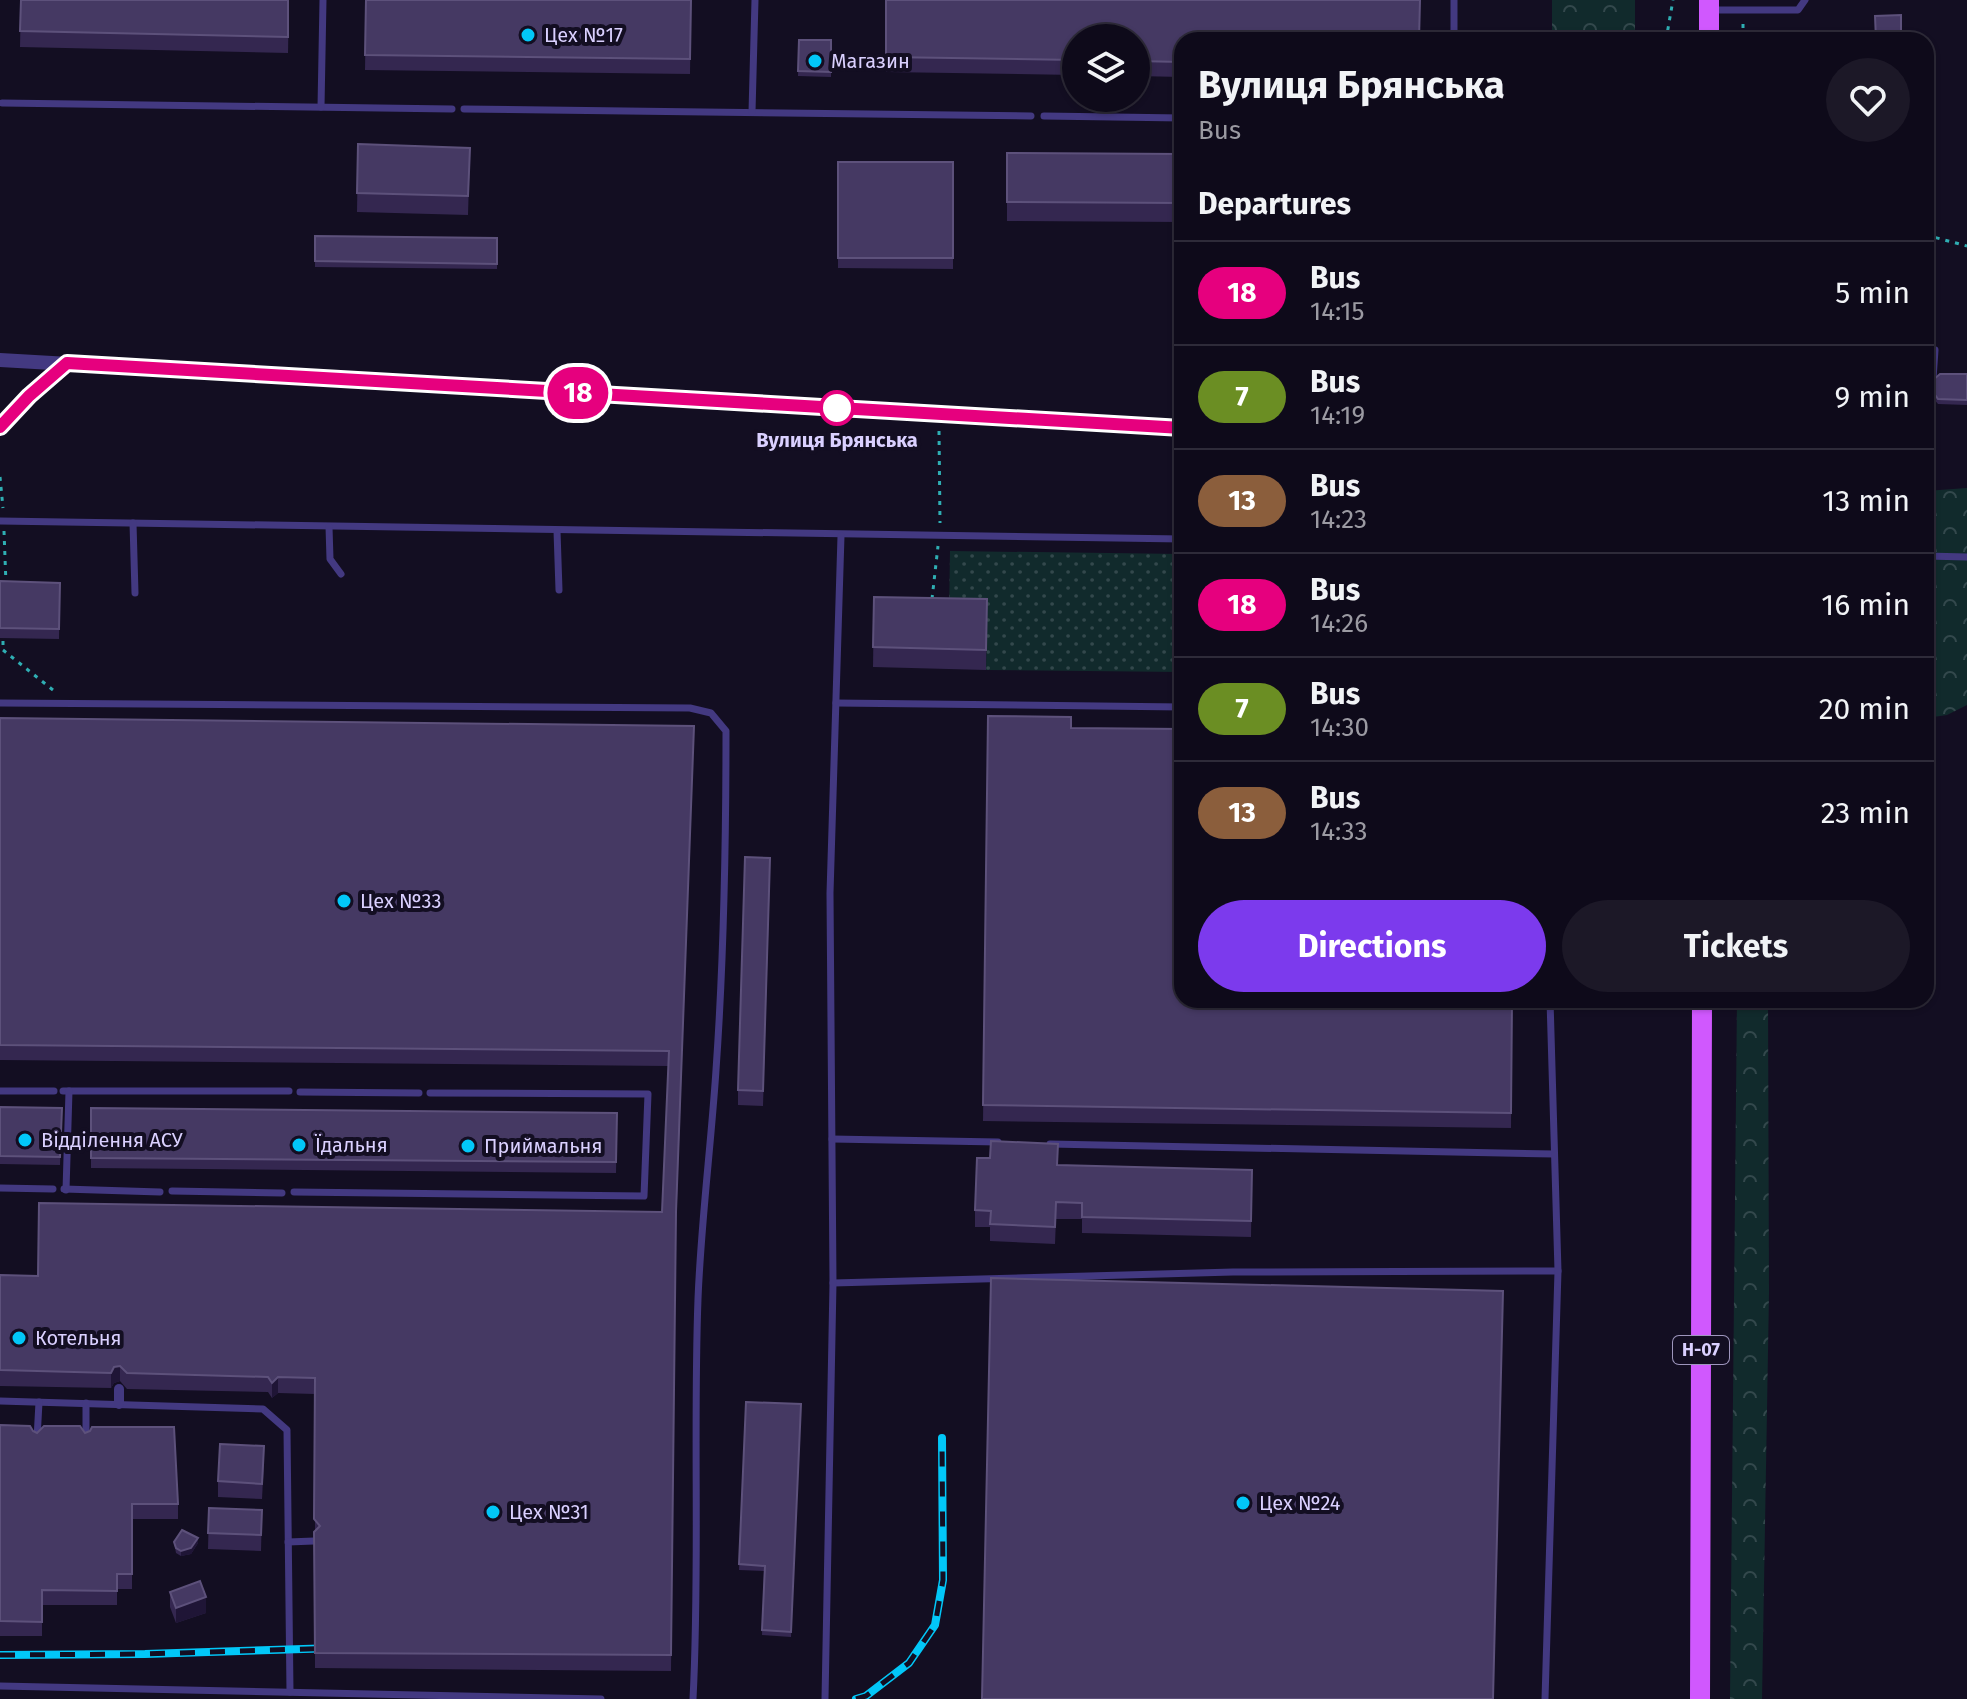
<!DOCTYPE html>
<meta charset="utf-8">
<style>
:root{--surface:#0e0a1a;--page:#1c1827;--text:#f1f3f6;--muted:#9b9aa2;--line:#2e2b39;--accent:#7c3aed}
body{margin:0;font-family:"Fira Sans",sans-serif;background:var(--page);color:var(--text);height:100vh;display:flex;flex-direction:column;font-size:30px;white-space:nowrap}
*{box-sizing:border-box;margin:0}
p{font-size:26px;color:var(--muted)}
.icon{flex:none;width:44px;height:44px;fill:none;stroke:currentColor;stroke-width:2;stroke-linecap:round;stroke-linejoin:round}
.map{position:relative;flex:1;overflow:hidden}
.details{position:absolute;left:1174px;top:32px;width:760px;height:976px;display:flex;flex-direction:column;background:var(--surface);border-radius:24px;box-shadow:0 2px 6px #0004,0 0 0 2px var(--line)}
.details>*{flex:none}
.badge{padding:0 16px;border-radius:26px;font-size:28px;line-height:52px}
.buttons{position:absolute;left:1062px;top:24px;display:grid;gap:16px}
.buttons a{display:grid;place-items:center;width:88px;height:88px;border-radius:50%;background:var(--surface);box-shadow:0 2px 6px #0004,0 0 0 2px var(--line);font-size:40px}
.map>.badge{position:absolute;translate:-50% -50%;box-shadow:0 0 0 4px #fff}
h2{padding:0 24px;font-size:30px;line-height:72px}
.round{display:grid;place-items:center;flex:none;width:84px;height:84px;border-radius:42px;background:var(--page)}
.head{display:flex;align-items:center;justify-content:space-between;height:136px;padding:0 24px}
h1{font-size:38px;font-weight:700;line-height:60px}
.primary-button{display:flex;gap:16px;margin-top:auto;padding:16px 24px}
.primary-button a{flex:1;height:92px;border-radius:48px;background:var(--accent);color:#fff;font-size:32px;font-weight:700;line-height:92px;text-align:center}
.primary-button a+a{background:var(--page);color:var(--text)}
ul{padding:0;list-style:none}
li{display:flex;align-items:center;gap:24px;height:104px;padding:0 24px;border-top:2px solid var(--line)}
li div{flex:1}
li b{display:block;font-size:30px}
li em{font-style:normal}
li .badge{min-width:88px;font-weight:700;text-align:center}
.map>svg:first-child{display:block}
</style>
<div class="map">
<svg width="1967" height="1699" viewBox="0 0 1967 1699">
<defs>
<pattern id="grass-dots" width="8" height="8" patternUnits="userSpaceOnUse" patternTransform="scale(2)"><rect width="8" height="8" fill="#112a2c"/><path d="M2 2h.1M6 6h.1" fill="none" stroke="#33484c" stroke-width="1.8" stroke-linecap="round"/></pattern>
<pattern id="forest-crowns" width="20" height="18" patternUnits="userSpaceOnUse" patternTransform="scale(2)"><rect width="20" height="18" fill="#112a2c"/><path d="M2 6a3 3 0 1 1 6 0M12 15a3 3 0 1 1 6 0" fill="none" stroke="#33484c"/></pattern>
</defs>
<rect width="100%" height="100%" fill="#130e22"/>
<polygon fill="url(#grass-dots)" points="950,551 1182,554 1182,672 986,670 987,619 949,618"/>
<g fill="url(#forest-crowns)">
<polygon points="1552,0 1635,0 1635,40 1557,40 1552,30"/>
<polygon points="1967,488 1967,705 1947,715 1926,718 1926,491"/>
<polygon points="1737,1000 1768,1000 1769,1293 1762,1699 1730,1699"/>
</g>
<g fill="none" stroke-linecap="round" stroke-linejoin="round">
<g stroke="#2faeb3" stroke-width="3" stroke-dasharray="4 6" stroke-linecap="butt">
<polyline points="1743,24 1743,40"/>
<polyline points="1666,40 1673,0"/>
<polyline points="1926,235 1967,246"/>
<polyline points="939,431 940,523"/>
<polyline points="0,477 3,508"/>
<polyline points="4,531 6,584"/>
<polyline points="932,599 938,546"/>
<polyline points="3,641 3,650"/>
<polyline points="3,650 53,690"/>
</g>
<g stroke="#433981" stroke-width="7">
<polyline points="1711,10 1798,10 1805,0"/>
<polyline points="1454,40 1454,0"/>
<polyline points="2,103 452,109"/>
<polyline points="321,107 323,0"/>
<polyline points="464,109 1031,116"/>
<polyline points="752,112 755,0"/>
<polyline points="1044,116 1182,118"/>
<polyline points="1926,349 1935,350 1933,379"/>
<polyline points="1926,447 1930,444 1932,404"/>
<polyline points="0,521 1182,539"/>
<polyline points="133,523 135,593"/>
<polyline points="329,527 330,559 341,574"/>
<polyline points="557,531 559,590"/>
<polyline points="1926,556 1967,557"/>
<path d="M0,703L690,708L711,713L726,731C726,843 724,957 716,1070C711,1146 701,1222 698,1299C693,1433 700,1566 693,1699"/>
<polyline points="836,703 1182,707"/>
<polyline points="0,1091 54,1091"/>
<polyline points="63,1091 289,1091"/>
<polyline points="300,1092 419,1093"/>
<polyline points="832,1139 998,1142"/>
<polyline points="1050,1144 1554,1154"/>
<polyline points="0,1188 53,1189"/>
<polyline points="64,1189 160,1192"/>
<polyline points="66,1190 69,1091"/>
<polyline points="172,1191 282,1193"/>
<polyline points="294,1192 644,1196 648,1094 430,1093"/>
<polyline points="833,1283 1233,1272 1558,1271"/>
<polyline points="0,1401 263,1409 287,1430 290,1692"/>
<polyline points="86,1403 86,1441"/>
<polyline points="37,1439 39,1402"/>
<polyline points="288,1542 314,1541"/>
<polyline points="0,1686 601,1699"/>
<polyline points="825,1699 833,1283 830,893 841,536"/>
<polyline points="1545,1699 1558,1271 1550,1000"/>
</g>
<polyline stroke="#433981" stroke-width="10" points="119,1389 119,1404"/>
<g stroke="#433981" stroke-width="14">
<polyline points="0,360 1182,428"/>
<polyline points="0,428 29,396 67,363"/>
</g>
<g stroke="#d058fe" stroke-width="20">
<polyline points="1709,40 1709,0"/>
<polyline points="1700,1699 1702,1000"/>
</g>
<g stroke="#02c7f8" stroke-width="8">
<g id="rail">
<polyline points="0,1655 145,1654 336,1648"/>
<polyline points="856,1699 866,1696 909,1663 935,1625 943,1580 942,1438"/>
</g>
</g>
<use href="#rail" stroke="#130e22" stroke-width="5" stroke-dasharray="15" stroke-linecap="butt"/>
</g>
<g fill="#342750">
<polygon points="21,0 289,0 288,53 20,47"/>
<polygon points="366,0 691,0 690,74 365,70"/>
<polygon points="886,0 1182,40 1182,77 1136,76 1136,38 1076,38 1076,75 886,72"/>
<polygon points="799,40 831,40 831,77 798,76"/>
<polygon points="358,144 470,148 468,215 357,212"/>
<polygon points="1007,153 1182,154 1182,222 1007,221"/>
<polygon points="838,162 953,162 953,269 838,268"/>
<polygon points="315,236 497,238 497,269 315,267"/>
<polygon points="1967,374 1967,405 1938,404 1933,398 1928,399 1929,379 1933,380"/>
<polygon points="0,581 60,583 59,639 0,638"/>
<polygon points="874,597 987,599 986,670 873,667"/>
<polygon points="988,716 1071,728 1512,1000 1511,1128 983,1121"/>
<polygon points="0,718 694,726 676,1228 671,1671 315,1668 315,1394 278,1393 272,1398 268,1392 127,1389 120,1381 114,1383 111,1388 0,1386 0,1275 38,1276 662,1212 668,1066 0,1060"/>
<polygon points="770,873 763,1106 738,1105 738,1090"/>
<polygon points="0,1107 62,1108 60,1165 0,1164"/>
<polygon points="91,1108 617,1113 616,1173 91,1168"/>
<polygon points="1058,1165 1252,1170 1251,1237 1082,1233 1082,1219 1056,1219 1055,1244 990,1241 990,1227 975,1227 975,1210"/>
<polygon points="746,1402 801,1404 791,1637 762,1635 764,1571 739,1570"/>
<polygon points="0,1425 37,1433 178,1504 178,1519 132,1519 132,1589 117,1589 117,1605 42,1605 42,1636 0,1636"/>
<polygon points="264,1461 262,1499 218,1497 218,1481"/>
<polygon points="209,1508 262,1510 261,1551 208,1549"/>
<polygon points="174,1542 198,1543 191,1554 181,1556 176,1553"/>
<polygon points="170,1592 206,1613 176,1623 170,1607"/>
</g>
<g fill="#1f1536">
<polygon points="1933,392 1933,398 1928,399 1926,403 1926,398 1928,394"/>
<polygon points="120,1366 120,1381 114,1383 111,1388 111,1373 114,1367"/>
<polygon points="278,1377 278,1393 272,1398 272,1383"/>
<polygon points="198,1538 198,1543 191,1554 181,1556 181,1551"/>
<polygon points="206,1597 206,1613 176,1623 176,1608"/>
</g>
<g fill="#453963" stroke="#5d517b" stroke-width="2">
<polygon points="21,0 288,0 288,37 20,31"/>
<polygon points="366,0 691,0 690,59 365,55"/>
<polygon points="886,0 1420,0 1419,40 1182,40 1182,62 1136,61 1136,38 1076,38 1076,60 886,57"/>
<polygon points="1901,15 1901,40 1876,40 1875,16"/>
<polygon points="799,40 831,40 831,72 798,71"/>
<polygon points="358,144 470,148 468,196 357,193"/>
<polygon points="1007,153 1182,154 1182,203 1007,202"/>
<rect x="838" y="162" width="115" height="96"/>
<polygon points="315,236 497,238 497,264 315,261"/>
<polygon points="1926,374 1929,379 1933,380 1940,374 1967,374 1967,400 1938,399 1933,392 1928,394 1926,398"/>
<polygon points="0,581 60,583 59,629 0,628"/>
<polygon points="874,597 987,599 986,650 873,647"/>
<polygon points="988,716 1071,717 1071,728 1182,729 1182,1000 1512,1000 1511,1113 983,1105"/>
<polygon points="0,718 694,726 676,1212 671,1655 315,1653 314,1532 320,1526 314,1519 315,1378 278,1377 272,1383 268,1377 127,1373 120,1366 114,1367 111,1373 0,1370 0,1275 38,1276 39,1203 662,1212 669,1051 0,1045"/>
<polygon points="745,857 770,858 763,1091 738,1090"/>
<polygon points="0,1107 62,1108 60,1157 0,1156"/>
<polygon points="91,1108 617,1113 616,1162 91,1158"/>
<polygon points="991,1141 1058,1144 1057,1165 1252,1170 1251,1221 1082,1217 1082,1203 1056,1202 1055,1227 990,1224 991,1211 975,1210 977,1158 990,1158"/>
<polygon points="991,1278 1503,1291 1493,1699 982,1699"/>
<polygon points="746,1402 801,1404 791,1632 762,1630 765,1566 739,1564"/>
<polygon points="0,1425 30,1426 33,1431 37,1433 44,1426 80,1426 85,1433 90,1431 92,1427 174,1427 178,1504 132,1504 132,1574 117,1574 117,1591 42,1590 42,1622 0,1621"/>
<polygon points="220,1444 264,1446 262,1484 218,1481"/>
<polygon points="209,1508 262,1510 261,1535 208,1533"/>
<polygon points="182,1530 198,1538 191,1548 181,1551 176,1548 174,1542"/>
<polygon points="200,1581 206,1597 176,1608 170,1592"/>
</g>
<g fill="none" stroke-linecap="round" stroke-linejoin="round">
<g stroke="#fff" stroke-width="18">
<polyline id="line" points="0,427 29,396 67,363 1182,428"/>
</g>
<use href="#line" stroke="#e6007e" stroke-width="12"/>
</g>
<g fill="#02c7f8" stroke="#130e22" stroke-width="3">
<circle cx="528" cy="35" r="8"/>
<circle cx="815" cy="61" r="8"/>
<circle cx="344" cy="901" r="8"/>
<circle cx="25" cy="1140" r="8"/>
<circle cx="299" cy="1145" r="8"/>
<circle cx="468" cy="1146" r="8"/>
<circle cx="19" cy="1338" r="8"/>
<circle cx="1243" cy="1503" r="8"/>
<circle cx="493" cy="1512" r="8"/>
</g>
<circle fill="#fff" stroke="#e6007e" stroke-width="4" cx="837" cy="408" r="16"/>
<g text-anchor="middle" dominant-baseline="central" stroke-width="8" stroke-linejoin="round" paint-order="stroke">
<rect fill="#130e22" stroke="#9e96bd" stroke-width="2" x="1673" y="1336" width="56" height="28" rx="6"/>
<g font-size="18" font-weight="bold" fill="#dad0ff">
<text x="1701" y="1350">Н-07</text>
</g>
<g font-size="20" fill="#dad0ff" stroke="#130e22" text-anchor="start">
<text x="544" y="35">Цех №17</text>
<text x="831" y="61">Магазин</text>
<text x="360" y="901">Цех №33</text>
<text x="41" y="1140">Відділення АСУ</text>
<text x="315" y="1145">Їдальня</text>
<text x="484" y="1146">Приймальня</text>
<text x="35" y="1338">Котельня</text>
<text x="1259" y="1503">Цех №24</text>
<text x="509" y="1512">Цех №31</text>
</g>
<g font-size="20" font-weight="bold" fill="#dad0ff" stroke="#130e22">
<text x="837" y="440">Вулиця Брянська</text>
</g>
</g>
</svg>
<div class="buttons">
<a><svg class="icon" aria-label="layers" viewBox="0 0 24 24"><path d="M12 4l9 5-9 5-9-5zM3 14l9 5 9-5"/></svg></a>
</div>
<b class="badge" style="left:578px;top:393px;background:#e6007e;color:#fff">18</b>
<section class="details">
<div class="head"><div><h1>Вулиця Брянська</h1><p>Bus</p></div><a class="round"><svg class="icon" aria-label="heart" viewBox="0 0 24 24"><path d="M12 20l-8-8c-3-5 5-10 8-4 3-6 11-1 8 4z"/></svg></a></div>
<h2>Departures</h2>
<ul>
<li><span class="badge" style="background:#e6007e;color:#fff">18</span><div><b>Bus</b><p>14:15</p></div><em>5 min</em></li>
<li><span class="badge" style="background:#6b8e23;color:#fff">7</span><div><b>Bus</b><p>14:19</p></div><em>9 min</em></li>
<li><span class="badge" style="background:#8b5e3c;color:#fff">13</span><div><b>Bus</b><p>14:23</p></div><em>13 min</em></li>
<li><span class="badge" style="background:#e6007e;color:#fff">18</span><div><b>Bus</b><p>14:26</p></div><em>16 min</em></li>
<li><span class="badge" style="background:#6b8e23;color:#fff">7</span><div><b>Bus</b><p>14:30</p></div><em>20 min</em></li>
<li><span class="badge" style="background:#8b5e3c;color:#fff">13</span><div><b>Bus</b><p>14:33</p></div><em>23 min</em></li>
</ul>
<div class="primary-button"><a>Directions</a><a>Tickets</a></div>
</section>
</div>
